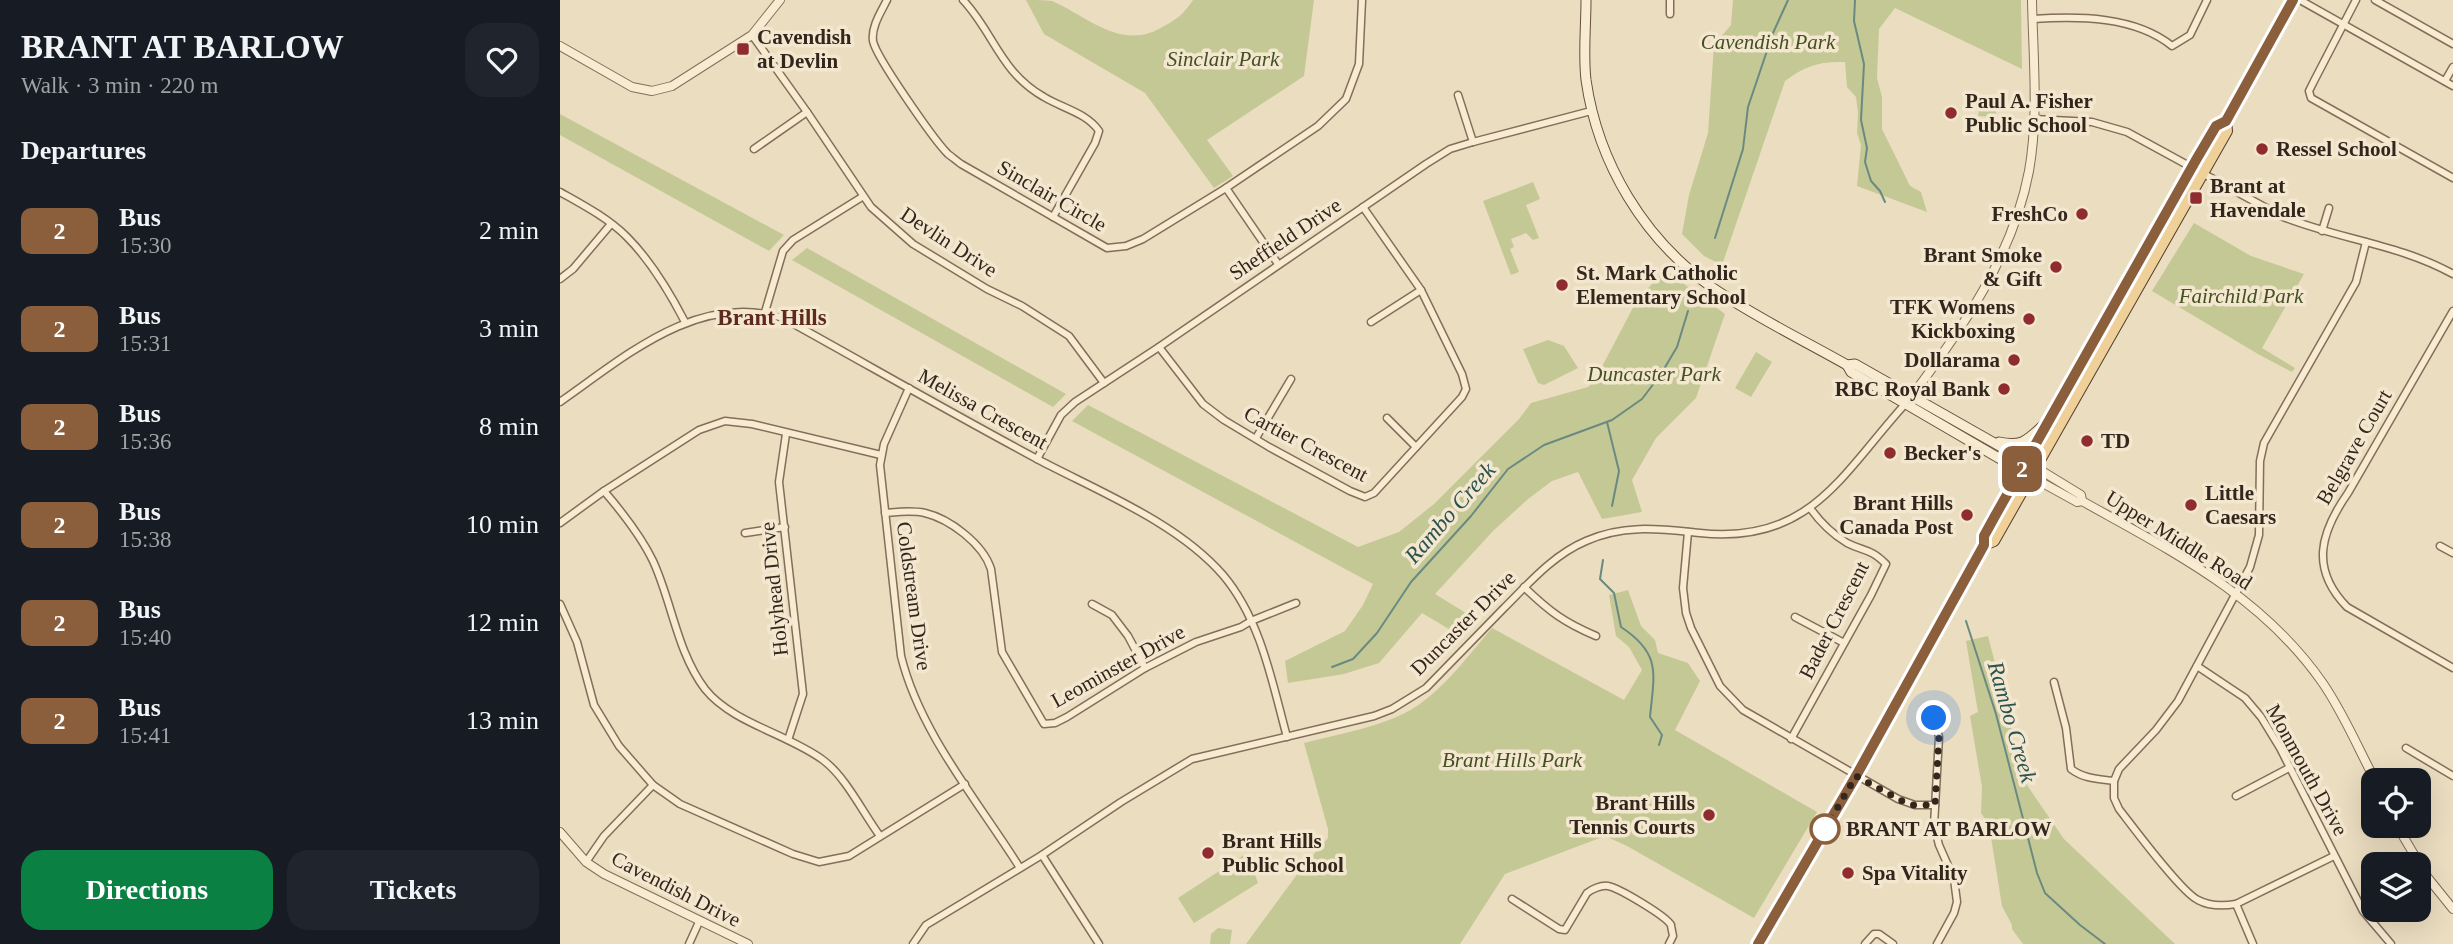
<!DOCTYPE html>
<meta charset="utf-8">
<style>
:root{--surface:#171b24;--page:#20242c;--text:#f1f3f6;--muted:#9ea1a6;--accent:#0b8043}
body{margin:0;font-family:"Times New Roman",serif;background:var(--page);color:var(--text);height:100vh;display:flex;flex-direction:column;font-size:26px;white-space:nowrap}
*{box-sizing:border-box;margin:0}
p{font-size:23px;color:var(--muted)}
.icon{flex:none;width:38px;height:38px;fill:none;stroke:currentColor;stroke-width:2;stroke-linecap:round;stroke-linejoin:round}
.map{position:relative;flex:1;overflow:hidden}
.details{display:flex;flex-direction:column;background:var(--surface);width:560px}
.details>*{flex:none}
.badge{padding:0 14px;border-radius:10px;font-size:24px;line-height:46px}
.tools{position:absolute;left:1801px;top:768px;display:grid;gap:14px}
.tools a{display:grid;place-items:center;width:70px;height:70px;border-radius:14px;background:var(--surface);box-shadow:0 7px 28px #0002;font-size:35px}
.you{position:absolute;width:35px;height:35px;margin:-18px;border:5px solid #fff;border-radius:50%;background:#1a73e8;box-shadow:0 0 0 10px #1a73e833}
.map>.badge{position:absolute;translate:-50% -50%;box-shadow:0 0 0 4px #fff}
h2{padding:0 21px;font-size:26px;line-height:63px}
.round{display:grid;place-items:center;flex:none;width:74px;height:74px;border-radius:21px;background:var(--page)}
.head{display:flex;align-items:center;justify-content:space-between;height:119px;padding:0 21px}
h1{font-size:33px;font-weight:800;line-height:52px}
.cta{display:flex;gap:14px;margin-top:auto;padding:14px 21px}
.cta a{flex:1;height:80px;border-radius:21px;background:var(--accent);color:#fff;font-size:28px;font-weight:800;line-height:80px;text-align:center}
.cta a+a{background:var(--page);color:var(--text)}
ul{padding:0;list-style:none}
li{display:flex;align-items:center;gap:21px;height:98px;padding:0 21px}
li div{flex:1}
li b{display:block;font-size:26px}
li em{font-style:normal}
li .badge{min-width:77px;font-weight:700;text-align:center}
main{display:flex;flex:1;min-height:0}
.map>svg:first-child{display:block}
</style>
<main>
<section class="details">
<div class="head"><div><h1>BRANT AT BARLOW</h1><p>Walk · 3 min · 220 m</p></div><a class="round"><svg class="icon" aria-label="heart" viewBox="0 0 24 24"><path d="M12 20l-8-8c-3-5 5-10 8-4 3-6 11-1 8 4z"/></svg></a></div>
<h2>Departures</h2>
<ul>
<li><span class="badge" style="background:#8b5e3c;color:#fff">2</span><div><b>Bus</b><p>15:30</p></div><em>2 min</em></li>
<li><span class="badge" style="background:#8b5e3c;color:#fff">2</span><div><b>Bus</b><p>15:31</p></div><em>3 min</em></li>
<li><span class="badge" style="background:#8b5e3c;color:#fff">2</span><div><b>Bus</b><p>15:36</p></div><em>8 min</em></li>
<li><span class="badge" style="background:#8b5e3c;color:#fff">2</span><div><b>Bus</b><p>15:38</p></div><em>10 min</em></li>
<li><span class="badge" style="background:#8b5e3c;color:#fff">2</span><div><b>Bus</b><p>15:40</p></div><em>12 min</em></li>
<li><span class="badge" style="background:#8b5e3c;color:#fff">2</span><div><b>Bus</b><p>15:41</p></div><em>13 min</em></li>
</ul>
<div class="cta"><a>Directions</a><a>Tickets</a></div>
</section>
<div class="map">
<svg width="1893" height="944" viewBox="0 0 1893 944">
<rect width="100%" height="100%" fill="#ebddc0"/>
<g fill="#c4c895">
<path d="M466,0C474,0 486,0 492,1C531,18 562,53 606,25C619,18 625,12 633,0H754L744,76L647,140L673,176L654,188L585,93L484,34Z"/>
<path d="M1173,0H1461L1462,69L1335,8L1319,29L1317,78L1322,97V129L1350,186L1361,192L1367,212L1297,186L1301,145L1297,133L1298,113L1296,97L1287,87L1285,62C1259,61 1245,66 1225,81L1162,265L1144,256L1122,234L1129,195L1148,133L1154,45L1171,25Z"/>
<polygon points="1420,103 1436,104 1436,117 1418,116"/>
<polygon points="0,114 224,235 209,251 0,135"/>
<polygon points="973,182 980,199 966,205 979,238 973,240 966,233 951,239 954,247 950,249 959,272 951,275 923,201"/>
<polygon points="1634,223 1691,256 1744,274 1702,348 1735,368 1732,372 1698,354 1592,291"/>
<polygon points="247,248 506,394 493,407 232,260"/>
<polygon points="1105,270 1165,314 1136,398 1096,438 1072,480 1082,512 1042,519 1018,472 992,481 968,499 933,531 875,594 914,618 899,635 862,613 819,663 784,674 728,683 725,661 785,631 803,605 813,584 512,421 528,405 798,547 839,532 874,504 959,419 971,403 1028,387 1035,380 1077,300"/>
<polygon points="988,340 1004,346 1018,368 984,385 978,383 963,349"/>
<polygon points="1196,352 1212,362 1191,397 1175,388"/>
<path d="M1068,590L1081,626L1095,640L1098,653L1128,663L1140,681L1115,730L1257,812L1194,918L1067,846L1045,836L945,874L900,944H686L741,869L768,838V829L744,743C781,733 825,727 857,706C886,686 909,655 932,628L1064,700L1082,670L1069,647L1056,636L1049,595Z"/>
<polygon points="1428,636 1451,725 1460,775 1504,839 1615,944 1463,944 1452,929 1452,925 1442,906 1429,825 1421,813 1422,787 1410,716 1418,712 1406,641"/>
<polygon points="687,853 698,883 634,923 618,898"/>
<polygon points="658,928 672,930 670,944 650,944 651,934"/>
</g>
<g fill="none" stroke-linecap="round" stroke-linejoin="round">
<g stroke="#6a8a81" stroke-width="2">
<polyline points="1295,0 1294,21 1304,64 1301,120 1307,148 1305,162 1311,181 1320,191 1325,202"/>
<polyline points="1155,238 1183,149 1188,107 1213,33 1228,0"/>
<polyline points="1047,422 1059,471 1052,506"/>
<path d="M1043,560L1040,579L1054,593L1061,627C1102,654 1094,674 1090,717L1102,735L1099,745"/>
<polyline points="1406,621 1436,714 1477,873 1485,893 1520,925 1545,944"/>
<polyline points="772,667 793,659 817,633 851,582 911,516 948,469 984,445 1052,420 1082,399 1101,374 1117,347 1128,311"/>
</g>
<g stroke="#836e59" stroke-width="9">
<g id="minor">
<path d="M327,0C321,12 311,27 313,41C316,57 374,140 388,154C392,157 397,161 401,164L547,248L566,246L583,239L666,188L758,126L786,99L799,64L802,0"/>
<path d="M403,0C434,33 440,72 484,97C502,108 527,113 539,131L535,143L493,217"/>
<polyline points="1110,0 1110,14"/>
<polyline points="1740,0 1893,86"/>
<polyline points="1796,0 1754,81 1749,91 1751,98 1893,178"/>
<polyline points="1815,0 1893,44"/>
<path d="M1473,19C1518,16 1575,16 1612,46L1630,35L1647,0"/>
<polyline points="192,35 247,112 311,207 353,244 427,289 462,306 509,336 544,383"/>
<polyline points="1885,81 1893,67"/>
<polyline points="898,95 913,142"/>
<path d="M1474,119L1532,122L1567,132L1721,216C1777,239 1839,244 1893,274"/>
<polyline points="194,149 247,112"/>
<polyline points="666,188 718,264"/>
<path d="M0,192C23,205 48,218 67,237C91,261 110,293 125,322"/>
<polyline points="1762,231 1769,208"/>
<polyline points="0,279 13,269 51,224"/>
<path d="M1893,311L1788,493C1760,533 1750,569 1787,607L1893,668"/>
<polyline points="205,312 223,251 233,240 302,197"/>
<polyline points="811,322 861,290"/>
<polyline points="599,347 643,404 664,420 709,447 790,491 805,497 814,493 902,397 906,389 902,374 861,290 803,207"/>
<path d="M349,388L324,444L320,465L341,656C360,733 418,801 460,868"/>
<path d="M0,402C66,356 137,292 223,318C308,365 393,414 479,460C540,492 618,523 663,575C701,620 712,682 727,737"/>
<polyline points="827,418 856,447"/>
<polyline points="226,434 219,482 243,694 228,740"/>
<polyline points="696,438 731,379"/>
<polyline points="477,459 501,415 515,402 599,347 866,164 890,149 913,142 1031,111"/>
<path d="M44,491C62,512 81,536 93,561C112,602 117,652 145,689C172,723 228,734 263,760C286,777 303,813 320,836"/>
<path d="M325,513C338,512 351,510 365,513C390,519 423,544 431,569L442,652L484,724L495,723L507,717L585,668L636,642L681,627L691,621L736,603"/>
<polyline points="0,523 44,491 139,430 165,421 192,424 321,455"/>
<polyline points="1128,532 1123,588 1126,613 1131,628 1160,686 1183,710 1338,799 1355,805 1375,805"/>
<polyline points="185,533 225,527"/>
<polyline points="1880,546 1893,553"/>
<path d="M964,587C989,611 1003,622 1036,636"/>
<polyline points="0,604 17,642 34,705 59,746 93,785 120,804 233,854 259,862 289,856 405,784"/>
<polyline points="532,604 552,615 568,636 585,668"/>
<polyline points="1235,617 1284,643"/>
<polyline points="1637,666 1685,698 1701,717 1720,748 1803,911 1831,944"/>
<path d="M1494,682L1506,728L1511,769C1524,779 1539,779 1554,781"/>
<polyline points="1374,717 1379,737 1374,825 1379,845 1394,879 1397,902 1394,913 1377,944"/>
<path d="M1231,739L1311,595L1326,564C1310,548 1305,552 1287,543C1272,534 1260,522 1250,508"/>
<polyline points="1846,748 1893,776"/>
<polyline points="1676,796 1729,768"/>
<polyline points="482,855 539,944"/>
<path d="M1774,856L1676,904C1664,906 1649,906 1638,900C1621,892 1573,827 1559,809L1554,798V781L1559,769L1596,730L1618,701L1690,567L1699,535L1700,461L1704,443L1796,282L1806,242"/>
<polyline points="26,862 44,836 93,785"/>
<path d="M952,899L999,929L1005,930L1027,893C1032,889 1041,885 1048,886C1059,888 1106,916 1111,925C1111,927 1113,935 1113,936L1109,944"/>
<polyline points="1676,904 1693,944"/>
<polyline points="129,944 139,922"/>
<path d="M353,944L366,925L482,855L561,802L632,759L814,716L832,709L866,688C892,661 918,635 944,608C969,583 993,555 1026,541C1064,524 1100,529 1140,533C1251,545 1282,473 1347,402"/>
<polyline points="1305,944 1314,934 1319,934 1333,944"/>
</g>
</g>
<g stroke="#836e59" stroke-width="10">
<g id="tertiary">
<polyline points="0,46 72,87 92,91 112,86 192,35 220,0"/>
<path d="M1351,397C1402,329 1453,256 1469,171C1479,115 1473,56 1472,0"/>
<polyline points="1472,465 1521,495 1522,501"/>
<path d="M1461,471L1517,502L1522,501C1613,552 1701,595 1762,682C1783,712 1798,748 1815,780"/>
<polyline points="1837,826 1868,878 1893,909"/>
<polyline points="0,832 26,862 44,874 188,944"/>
</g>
</g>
<g stroke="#654f3c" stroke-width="11">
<g id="secondary">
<path d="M1026,0C1026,26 1023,54 1026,80C1038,163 1084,240 1153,288C1195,317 1243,340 1287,365L1295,364L1466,461"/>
<polyline points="1287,365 1291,372 1461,471"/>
<path d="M1439,442C1465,448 1469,437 1487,422"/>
</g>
</g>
<g stroke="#513d2d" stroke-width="12">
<g id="primary">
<polyline points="1424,545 1434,541 1667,131 1666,121 1733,0"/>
<polyline points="1198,944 1296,776 1424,545 1424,536 1636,160 1655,126 1666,121"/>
</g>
</g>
<use href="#minor" stroke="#f7ebd2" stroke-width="6"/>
<use href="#tertiary" stroke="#f7ebd2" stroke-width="8"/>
<use href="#secondary" stroke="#f7ebd2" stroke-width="9"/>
<use href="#primary" stroke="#eed098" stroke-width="10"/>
</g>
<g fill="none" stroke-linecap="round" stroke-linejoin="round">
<g stroke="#fff" stroke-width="16">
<polyline id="line" points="1198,944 1296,776 1424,545 1424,536 1435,516 1636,160 1656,126 1666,121 1733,0"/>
</g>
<use href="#line" stroke="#8b5e3c" stroke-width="10"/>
<polyline stroke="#33271d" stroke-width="7" stroke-dasharray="0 12.6" points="1265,829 1296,776 1346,803 1354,805 1375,805 1379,737 1374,718"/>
</g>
<g fill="#8f2c30" stroke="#f3e7cf" stroke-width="2.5">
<rect x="176" y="42" width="14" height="14" rx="3.5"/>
<circle cx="1391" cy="113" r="7"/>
<circle cx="1702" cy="149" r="7"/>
<rect x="1629" y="191" width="14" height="14" rx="3.5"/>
<circle cx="1522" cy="214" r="7"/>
<circle cx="1496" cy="267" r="7"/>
<circle cx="1002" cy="285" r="7"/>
<circle cx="1469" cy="319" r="7"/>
<circle cx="1454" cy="360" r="7"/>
<circle cx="1444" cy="389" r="7"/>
<circle cx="1527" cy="441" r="7"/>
<circle cx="1330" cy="453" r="7"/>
<circle cx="1631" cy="505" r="7"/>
<circle cx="1407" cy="515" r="7"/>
<circle cx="1149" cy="815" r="7"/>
<circle cx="648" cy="853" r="7"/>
<circle cx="1288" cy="873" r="7"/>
</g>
<circle fill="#fff" stroke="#8b5e3c" stroke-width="3.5" cx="1265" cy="829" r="14"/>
<g text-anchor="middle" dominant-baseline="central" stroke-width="7" stroke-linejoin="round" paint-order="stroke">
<g font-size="21" font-weight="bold" fill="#33271d" stroke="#f3e7cf" text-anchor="start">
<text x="197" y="37">Cavendish<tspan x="197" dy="24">at Devlin</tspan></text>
<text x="1405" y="101">Paul A. Fisher<tspan x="1405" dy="24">Public School</tspan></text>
<text x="1716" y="149">Ressel School</text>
<text x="1650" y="186">Brant at<tspan x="1650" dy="24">Havendale</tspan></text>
<text x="1508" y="214" text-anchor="end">FreshCo</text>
<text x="1482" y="255" text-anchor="end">Brant Smoke<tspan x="1482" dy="24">&amp; Gift</tspan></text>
<text x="1016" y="273">St. Mark Catholic<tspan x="1016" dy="24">Elementary School</tspan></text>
<text x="1455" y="307" text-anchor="end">TFK Womens<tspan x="1455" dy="24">Kickboxing</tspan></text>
<text x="1440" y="360" text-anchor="end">Dollarama</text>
<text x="1430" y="389" text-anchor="end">RBC Royal Bank</text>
<text x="1541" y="441">TD</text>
<text x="1344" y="453">Becker's</text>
<text x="1645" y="493">Little<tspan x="1645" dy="24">Caesars</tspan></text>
<text x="1393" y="503" text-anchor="end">Brant Hills<tspan x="1393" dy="24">Canada Post</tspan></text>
<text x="1135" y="803" text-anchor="end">Brant Hills<tspan x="1135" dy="24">Tennis Courts</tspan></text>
<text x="662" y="841">Brant Hills<tspan x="662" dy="24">Public School</tspan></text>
<text x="1302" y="873">Spa Vitality</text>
</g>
<g font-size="21" font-style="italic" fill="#454f24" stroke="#f3e7cf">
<text x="1208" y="42">Cavendish Park</text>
<text x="663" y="59">Sinclair Park</text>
<text x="1681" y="296">Fairchild Park</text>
<text x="1094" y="374">Duncaster Park</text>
<text x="952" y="760">Brant Hills Park</text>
</g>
<g font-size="21" fill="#33271d" stroke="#f3e7cf">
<text transform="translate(492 196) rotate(30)">Sinclair Circle</text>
<text transform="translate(725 239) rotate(-34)">Sheffield Drive</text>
<text transform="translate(389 242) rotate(33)">Devlin Drive</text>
<text transform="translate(423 409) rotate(29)">Melissa Crescent</text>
<text transform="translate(746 444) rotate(28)">Cartier Crescent</text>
<text transform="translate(1794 447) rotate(-60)">Belgrave Court</text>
<text transform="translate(1619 540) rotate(32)">Upper Middle Road</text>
<text transform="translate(214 589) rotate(-96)">Holyhead Drive</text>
<text transform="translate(354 596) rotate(82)">Coldstream Drive</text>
<text transform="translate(1274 620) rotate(-63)">Bader Crescent</text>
<text transform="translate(903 623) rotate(-45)">Duncaster Drive</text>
<text transform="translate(558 666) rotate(-29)">Leominster Drive</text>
<text transform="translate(1747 770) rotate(61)">Monmouth Drive</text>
<text transform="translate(116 889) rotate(27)">Cavendish Drive</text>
</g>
<g font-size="21" font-weight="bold" fill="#33271d" stroke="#f3e7cf" text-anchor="start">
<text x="1286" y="829">BRANT AT BARLOW</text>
</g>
<g font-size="23" font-weight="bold" fill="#5e291e" stroke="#f3e7cf">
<text x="212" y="317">Brant Hills</text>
</g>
<g font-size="23" font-style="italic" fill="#2c534f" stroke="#f3e7cf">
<text transform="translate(890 513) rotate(-49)">Rambo Creek</text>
<text transform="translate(1452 722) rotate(74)">Rambo Creek</text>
</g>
</g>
</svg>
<div class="tools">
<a><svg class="icon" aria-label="locate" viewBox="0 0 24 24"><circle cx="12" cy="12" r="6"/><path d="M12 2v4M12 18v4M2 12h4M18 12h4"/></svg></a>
<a><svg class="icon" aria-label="layers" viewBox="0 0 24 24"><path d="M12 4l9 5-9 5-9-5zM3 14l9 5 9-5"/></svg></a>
</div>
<div class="you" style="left:1374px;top:718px"></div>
<b class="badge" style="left:1462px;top:469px;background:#8b5e3c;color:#fff">2</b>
</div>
</main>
